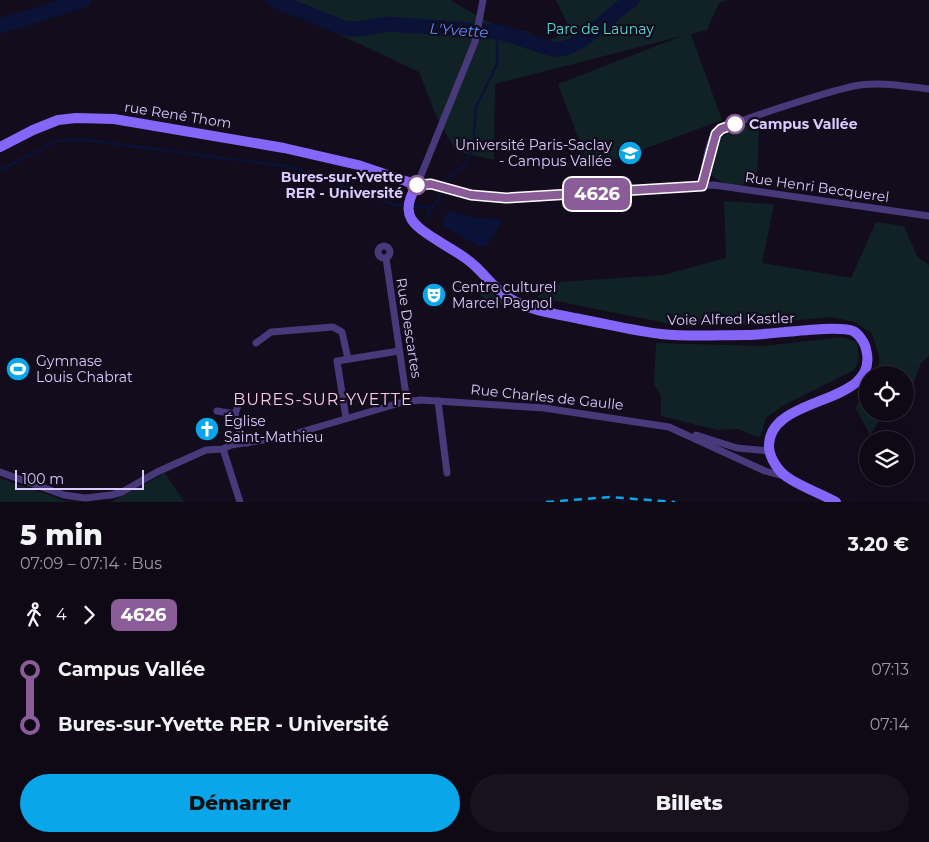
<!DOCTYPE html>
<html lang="fr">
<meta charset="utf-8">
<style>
:root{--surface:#0e0915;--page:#17121e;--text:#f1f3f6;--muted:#9b9aa0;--line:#2e2a34;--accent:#09a6e9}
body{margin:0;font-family:Montserrat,sans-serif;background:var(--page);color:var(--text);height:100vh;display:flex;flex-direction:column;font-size:19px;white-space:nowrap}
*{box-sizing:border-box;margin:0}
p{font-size:16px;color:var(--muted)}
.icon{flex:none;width:28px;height:28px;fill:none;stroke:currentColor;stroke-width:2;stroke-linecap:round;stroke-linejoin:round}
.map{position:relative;height:502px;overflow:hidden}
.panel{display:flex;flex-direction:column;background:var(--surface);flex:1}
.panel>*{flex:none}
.badge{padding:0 10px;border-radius:8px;font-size:18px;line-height:32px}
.controls{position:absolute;left:859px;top:366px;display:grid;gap:10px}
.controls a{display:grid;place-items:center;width:55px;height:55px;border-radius:50%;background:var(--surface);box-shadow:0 5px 20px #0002,0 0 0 1px var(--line);font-size:25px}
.scale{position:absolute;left:15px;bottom:12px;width:129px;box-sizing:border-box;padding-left:5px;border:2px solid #dacafd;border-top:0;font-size:14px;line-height:18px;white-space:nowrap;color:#dacafd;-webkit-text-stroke:4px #120c1c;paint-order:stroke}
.map>.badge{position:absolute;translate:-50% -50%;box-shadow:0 0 0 2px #fff}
.legs{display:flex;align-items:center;gap:8px;height:55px;padding:0 20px;font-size:16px}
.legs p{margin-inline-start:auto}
.summary{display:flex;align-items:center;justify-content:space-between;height:85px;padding:0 20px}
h1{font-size:28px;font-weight:800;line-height:38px}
.primary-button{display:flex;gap:10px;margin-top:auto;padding:10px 20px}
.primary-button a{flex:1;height:58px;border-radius:30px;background:var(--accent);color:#111;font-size:20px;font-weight:800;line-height:58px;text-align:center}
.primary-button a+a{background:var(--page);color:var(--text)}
ul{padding:0 20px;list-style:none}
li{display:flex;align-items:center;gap:18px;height:55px;font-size:19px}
li i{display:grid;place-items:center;width:8px;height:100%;margin:0 6px;background:currentColor}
li i::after{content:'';width:12px;height:12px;margin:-6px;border:4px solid;border-radius:50%;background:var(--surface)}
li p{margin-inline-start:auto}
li:first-child i{background:linear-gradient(#0000 50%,currentColor 0)}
li:last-child i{background:linear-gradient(currentColor 50%,#0000 0)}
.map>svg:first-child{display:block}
</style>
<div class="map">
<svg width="929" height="502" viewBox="0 0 929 502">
<rect width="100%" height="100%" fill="#120c1c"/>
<g fill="#102226">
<polygon points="266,0 450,0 492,24 525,31 547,41 571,31 556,0 727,0 719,3 707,30 691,34 722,120 590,169 558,84 682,36 495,84 494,160 456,151 437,118 419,72"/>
<path d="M753,122L759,130L757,178C749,189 718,186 711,174C708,170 711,164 712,159C718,132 729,132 753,122Z"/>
<polygon points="724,201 774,204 762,263 851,278 876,222 904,226 917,256 929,265 929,356 921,363 905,406 905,375 878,375 879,355 872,334 855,322 831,317 745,325 670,324 536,297 560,282 663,275 726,258"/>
<polygon points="456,284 488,290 515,308 486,300 478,292 455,286"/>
<polygon points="843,337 857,342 859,360 854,370 782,406 766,418 760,438 738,429 717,430 661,416 661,396 654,384 656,343 763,346"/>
<polygon points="867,391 868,412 885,413 870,435 855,407"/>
<polygon points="165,473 184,502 111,502"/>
<polygon points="0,478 66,501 86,502 0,502"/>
</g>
<polygon fill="#0a1237" points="451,211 475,218 499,219 500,224 488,245 480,247 442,225 445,215"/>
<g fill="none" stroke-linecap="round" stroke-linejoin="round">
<g stroke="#0a1237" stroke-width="2.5">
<polyline points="0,170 56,141 85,140 292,167 395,205 405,206"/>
<polyline points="411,207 431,207 437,202 443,183 466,164 473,147 476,107 497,64 497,32"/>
<polyline points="427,218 431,207"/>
</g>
<g stroke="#0a1237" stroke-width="15">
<path d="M274,0L344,28L357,29L389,24L497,32C517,35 533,45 553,49C580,53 611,12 632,0"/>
<polyline points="0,26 84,0"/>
</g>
<g stroke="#48397a" stroke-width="7">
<path d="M483,0L475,42L417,185C446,184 475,197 506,198L714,185L929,216"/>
<path d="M702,186C705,171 706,147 715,134C722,124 843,87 860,85C884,82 906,86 929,89"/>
<circle cx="384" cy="252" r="6"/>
<polyline points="386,258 407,402"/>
<polyline points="256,343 271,332 333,327 342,332 348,359"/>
<polyline points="438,401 447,473"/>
<polyline points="217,411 235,414"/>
<polyline points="235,414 241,437 247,443"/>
<polyline points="235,414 240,400"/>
<polyline points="346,418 337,361 399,351"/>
<polyline points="696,435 737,448 769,451"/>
<polyline points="223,449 240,502"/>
<polyline points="0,472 64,495 85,498 111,495 122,492 157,472 206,450 223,449 231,445 284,437 403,402 421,400 544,408 669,427 765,471 783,476"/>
</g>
<path stroke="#8665f9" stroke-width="10" d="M0,147L33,130L58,120L76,118L114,119L284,148L358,165L417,185C396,218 417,227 443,244C454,251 466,257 475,266C487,277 496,290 509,298C530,311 557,314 580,319C607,324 634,331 661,334C690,337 719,335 747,335C769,335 837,324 853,331C859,334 865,343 866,349C882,408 766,393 769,448C770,458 778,471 787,477C801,487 820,493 836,502"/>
<polyline stroke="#09a6e9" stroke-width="2.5" stroke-dasharray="8 6" stroke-linecap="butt" points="546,502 610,497 675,502"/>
</g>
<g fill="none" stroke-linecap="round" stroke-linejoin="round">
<g stroke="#fff" stroke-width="11">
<polyline id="line-1" points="417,185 431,184 471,195 506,198 702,186 716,134 721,129 735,124"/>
</g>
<use href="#line-1" stroke="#8a5d99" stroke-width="8"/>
</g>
<defs>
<g id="university-disc" transform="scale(1.25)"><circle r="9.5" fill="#09a6e9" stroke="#120c1c"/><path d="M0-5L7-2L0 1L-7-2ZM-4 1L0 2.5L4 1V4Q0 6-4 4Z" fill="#fff"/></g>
<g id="theatre-disc" transform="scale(1.25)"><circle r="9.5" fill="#09a6e9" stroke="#120c1c"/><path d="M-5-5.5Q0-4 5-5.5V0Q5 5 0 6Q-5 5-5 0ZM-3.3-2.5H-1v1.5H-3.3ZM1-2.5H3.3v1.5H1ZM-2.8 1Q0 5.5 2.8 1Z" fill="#fff"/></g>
<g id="stadium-disc" transform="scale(1.25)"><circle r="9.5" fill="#09a6e9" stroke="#120c1c"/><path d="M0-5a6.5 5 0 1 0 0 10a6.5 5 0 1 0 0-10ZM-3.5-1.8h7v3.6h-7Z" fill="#fff"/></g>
<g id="church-disc" transform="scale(1.25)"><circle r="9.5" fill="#09a6e9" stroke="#120c1c"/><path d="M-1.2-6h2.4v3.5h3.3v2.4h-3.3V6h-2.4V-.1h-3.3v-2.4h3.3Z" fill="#fff"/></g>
</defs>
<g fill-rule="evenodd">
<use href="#university-disc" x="630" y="153"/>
<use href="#theatre-disc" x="434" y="295"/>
<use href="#stadium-disc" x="18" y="369"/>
<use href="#church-disc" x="207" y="429"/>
</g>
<g fill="#fff" stroke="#8a5d99" stroke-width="2.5">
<circle cx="735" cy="124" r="9"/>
<circle cx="417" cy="185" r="9"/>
</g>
<g text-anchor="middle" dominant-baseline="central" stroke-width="4.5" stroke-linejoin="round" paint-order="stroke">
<g font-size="14" fill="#5ad9d2" stroke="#120c1c">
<text x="600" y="29">Parc de Launay</text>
</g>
<g font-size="14" fill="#dacafd" stroke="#120c1c">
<text transform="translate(178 115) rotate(9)">rue René Thom</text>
<text transform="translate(817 187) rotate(8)">Rue Henri Becquerel</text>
<text transform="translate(731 319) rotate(-1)">Voie Alfred Kastler</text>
<text transform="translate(409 328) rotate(81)">Rue Descartes</text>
<text transform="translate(547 397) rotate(6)">Rue Charles de Gaulle</text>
</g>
<g font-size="14" font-weight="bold" fill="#dacafd" stroke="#120c1c" text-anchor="start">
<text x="749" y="124">Campus Vallée</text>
<text x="403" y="177" text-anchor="end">Bures-sur-Yvette<tspan x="403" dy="16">RER - Université</tspan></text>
</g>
<g font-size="14" fill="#dacafd" stroke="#120c1c" text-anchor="start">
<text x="612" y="145" text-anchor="end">Université Paris-Saclay<tspan x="612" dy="16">- Campus Vallée</tspan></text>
<text x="452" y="287">Centre culturel<tspan x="452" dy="16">Marcel Pagnol</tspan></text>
<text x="36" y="361">Gymnase<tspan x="36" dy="16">Louis Chabrat</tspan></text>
<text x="224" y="421">Église<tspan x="224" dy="16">Saint-Mathieu</tspan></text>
</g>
<g font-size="15" font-style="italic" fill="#5c91f9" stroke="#120c1c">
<text transform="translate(459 30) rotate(4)">L'Yvette</text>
</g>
<g font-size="16" letter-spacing="1" fill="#fdcce1" stroke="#120c1c">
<text x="323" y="399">BURES-SUR-YVETTE</text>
</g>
</g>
</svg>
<div class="controls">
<a><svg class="icon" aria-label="locate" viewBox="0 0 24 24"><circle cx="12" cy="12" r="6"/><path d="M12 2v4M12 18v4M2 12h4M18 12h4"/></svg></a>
<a><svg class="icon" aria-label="layers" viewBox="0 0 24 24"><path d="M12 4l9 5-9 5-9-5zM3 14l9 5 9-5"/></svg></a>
</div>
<div class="scale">100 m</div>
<b class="badge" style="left:597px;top:194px;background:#8a5d99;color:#fff">4626</b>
</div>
<section class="panel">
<div class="summary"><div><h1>5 min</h1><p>07:09 – 07:14 · Bus</p></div><b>3.20 €</b></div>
<div class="legs"><svg class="icon" aria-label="walk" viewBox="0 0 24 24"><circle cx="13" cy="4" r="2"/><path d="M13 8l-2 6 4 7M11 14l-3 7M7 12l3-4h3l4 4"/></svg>4<svg class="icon" aria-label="forward" viewBox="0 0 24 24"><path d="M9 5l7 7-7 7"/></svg><b class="badge" style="background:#8a5d99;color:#fff">4626</b></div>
<ul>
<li><i style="color:#8a5d99"></i><b>Campus Vallée</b><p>07:13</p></li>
<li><i style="color:#8a5d99"></i><b>Bures-sur-Yvette RER - Université</b><p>07:14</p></li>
</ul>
<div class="primary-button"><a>Démarrer</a><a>Billets</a></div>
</section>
